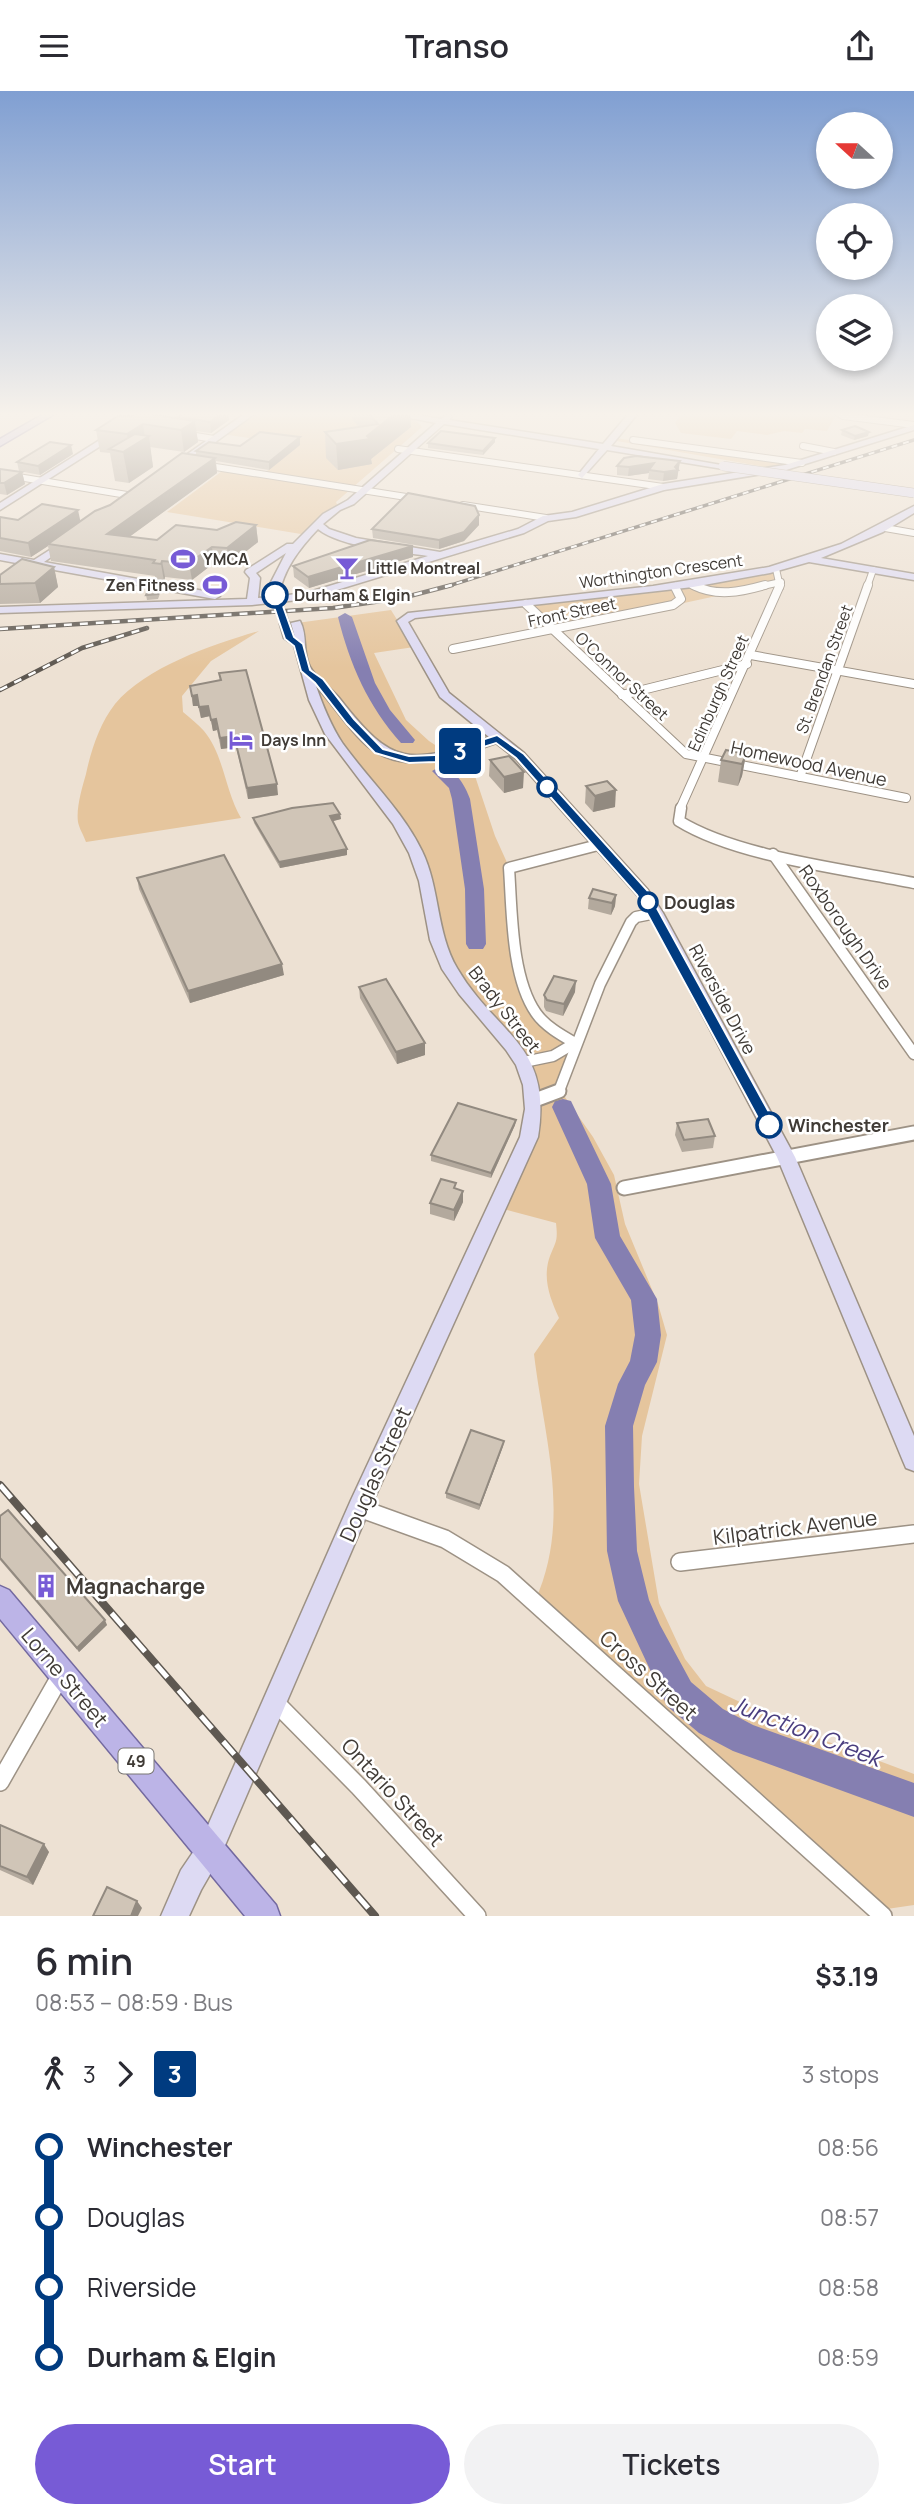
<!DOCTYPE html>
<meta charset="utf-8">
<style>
:root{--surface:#fff;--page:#f2f2f3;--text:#2b2b33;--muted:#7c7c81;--accent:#775bd6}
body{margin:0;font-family:Manrope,sans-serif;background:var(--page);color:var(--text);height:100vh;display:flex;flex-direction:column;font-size:26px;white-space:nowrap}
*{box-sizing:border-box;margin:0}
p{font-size:23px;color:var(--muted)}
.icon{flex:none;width:38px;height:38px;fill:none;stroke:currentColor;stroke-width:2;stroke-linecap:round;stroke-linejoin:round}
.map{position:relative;height:1825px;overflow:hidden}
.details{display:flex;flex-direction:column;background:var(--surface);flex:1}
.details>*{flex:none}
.badge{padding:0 14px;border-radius:5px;font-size:24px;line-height:46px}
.needle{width:46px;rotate:291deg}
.controls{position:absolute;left:816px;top:21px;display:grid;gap:14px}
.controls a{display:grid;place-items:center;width:77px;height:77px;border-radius:50%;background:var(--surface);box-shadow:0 4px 10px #0003;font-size:35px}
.map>.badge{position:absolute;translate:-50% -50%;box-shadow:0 0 0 4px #fff}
.legs{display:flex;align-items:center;gap:10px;height:77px;padding:0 35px;font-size:23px}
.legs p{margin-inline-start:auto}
.summary{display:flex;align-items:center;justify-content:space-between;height:119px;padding:0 35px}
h1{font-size:38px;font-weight:600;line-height:52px}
.button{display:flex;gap:14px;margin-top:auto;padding:14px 35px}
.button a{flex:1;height:80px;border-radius:42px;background:var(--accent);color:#fff;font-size:28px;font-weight:600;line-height:80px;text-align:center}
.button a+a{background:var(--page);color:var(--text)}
ul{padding:0 35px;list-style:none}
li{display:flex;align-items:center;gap:24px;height:70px;font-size:26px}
li i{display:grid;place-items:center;width:10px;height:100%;margin:0 9px;background:currentColor}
li i::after{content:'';width:18px;height:18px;margin:-9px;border:5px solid;border-radius:50%;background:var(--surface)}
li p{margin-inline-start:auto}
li:first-child i{background:linear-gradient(#0000 50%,currentColor 0)}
li:last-child i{background:linear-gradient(currentColor 50%,#0000 0)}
header{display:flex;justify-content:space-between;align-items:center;height:91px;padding:0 35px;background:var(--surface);font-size:32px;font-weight:600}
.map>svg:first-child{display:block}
</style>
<header><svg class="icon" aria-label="menu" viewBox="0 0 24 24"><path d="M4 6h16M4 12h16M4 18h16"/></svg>Transo<svg class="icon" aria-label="share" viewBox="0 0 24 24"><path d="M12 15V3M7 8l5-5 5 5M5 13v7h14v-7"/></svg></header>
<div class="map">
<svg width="914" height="1825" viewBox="0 0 914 1825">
<rect width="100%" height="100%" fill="#ede1d3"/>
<g fill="#e5c59d">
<path d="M252,321C280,321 412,313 422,336L336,411L338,416L307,444L167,421L225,378L262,384L299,354L221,343Z"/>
<polygon points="683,321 836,321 837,322 827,340 805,338 802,342 784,340 767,344 737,340 731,348 681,342 675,332"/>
<polygon points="614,347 801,371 771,377 611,349"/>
<polygon points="775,478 781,491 554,540 526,513"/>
<path d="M391,519L414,556L374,562L406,629L429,650L473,679L495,745L509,776L514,829L525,894L537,922L576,953L560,999L593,1046L614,1084L625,1133L658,1213L667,1244L642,1345L639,1393L659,1512L685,1568L706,1595L810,1644L914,1683V1814L880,1819L535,1510C572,1428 544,1348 534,1263L559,1227C550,1207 542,1187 550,1165C556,1150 558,1150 556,1132L496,1116L528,1046L532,995L458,893L420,775L378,703L318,617L297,532Z"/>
<path d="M259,540L211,570L182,605L183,621C190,627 198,633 204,640C224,664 225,700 241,727L86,751C84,745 79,737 78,731C76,717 82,697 86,683C91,659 100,632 115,613C146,576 214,553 259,540Z"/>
</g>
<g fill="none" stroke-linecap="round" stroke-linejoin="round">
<g fill="#857fb1" fill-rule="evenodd">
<path d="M345,522L352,526L375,592L390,619L415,649L413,652H401C368,615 350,574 338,526Z"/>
<path d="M441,675C456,679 465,694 470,708L484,798L486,853L483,858H469L466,853L465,798L452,708L449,697L432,680Z"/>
<polygon points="563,1008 571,1010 611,1093 620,1145 657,1208 661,1244 657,1271 645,1294 633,1335 634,1396 637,1460 649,1509 660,1534 691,1591 723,1618 753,1634 914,1692 914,1726 733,1660 699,1642 667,1615 618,1510 607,1460 605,1335 618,1293 630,1270 635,1244 631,1209 595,1147 587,1093 552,1016 555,1010"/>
</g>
<polyline stroke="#cac0b4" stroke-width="11" stroke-dasharray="11 6" stroke-linecap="butt" points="275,503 285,533"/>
<g stroke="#9d9285" stroke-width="8">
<g id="street-far4">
<polyline points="837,321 843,325 914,334"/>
<polyline points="183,343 214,348"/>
<polyline points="633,349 802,372"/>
<polyline points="803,355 834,361"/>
<polyline points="398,358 663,396"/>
<polyline points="203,374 419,408"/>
<polyline points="0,383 133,405"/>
<polyline points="463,414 546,427"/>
<polyline points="885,437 914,442"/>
<polyline points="776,478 780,496"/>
<polyline points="692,494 696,496"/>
<polyline points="758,496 781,491"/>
<polyline points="867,496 873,479"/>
</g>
</g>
<g stroke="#9d9285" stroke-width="10">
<g id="street-far3">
<path d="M693,494C717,506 740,501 765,494"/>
<polyline points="526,513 686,663 906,707"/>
<polyline points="453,558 673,514 681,508 675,496"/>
<polyline points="751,564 914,593"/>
<polyline points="622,604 747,573"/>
<polyline points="800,686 868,494"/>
<polyline points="680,718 780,494"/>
</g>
</g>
<g stroke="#9d9285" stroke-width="13">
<g id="street-far2">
<path d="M681,717L679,730C737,766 846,778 914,792"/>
<polyline points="773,763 914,963"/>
<path d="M575,952C561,944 545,935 536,922C511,886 512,819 509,777L598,754"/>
<polyline points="524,971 553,965 575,952"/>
<polyline points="554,1002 559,1000 600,893 631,831 636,826 656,822"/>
</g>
</g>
<g stroke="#9d9285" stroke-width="17">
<g id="street-far1">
<polyline points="535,1009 559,1000"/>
<polyline points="624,1097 914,1042"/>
</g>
</g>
<g stroke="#9d9285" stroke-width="20">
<g id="street">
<polyline points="359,1417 445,1448 503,1483 883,1825"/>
<polyline points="680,1471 914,1443"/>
<polyline points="275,1611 359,1696 477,1825"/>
<polyline points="0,1691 61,1584"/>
</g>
</g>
<g stroke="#9d9285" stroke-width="3">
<g id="secondary">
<polygon points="144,321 154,321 0,419 0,412"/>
<polygon points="247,321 257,321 178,378 172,378 172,374"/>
<path d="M380,321H401L441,328L448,323L452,325L449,329L603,353L630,321H639L611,355L727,375L723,378L607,359L582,387L578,384L599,358L444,333L354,413L340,419L323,433L329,438L356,447L440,461L518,438L543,425L572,421L663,393L785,374L914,334V339L786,379L664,399L576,426L548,430L524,442L307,508L252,514L0,522V516L247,508L250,487L245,481L246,479L287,453H293L323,423L348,409L436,332ZM318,438C342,457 397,460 428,465L306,502L279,505C283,479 299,458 318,438ZM286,462L269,495L273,506L258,507L260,487L256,482Z"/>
<path d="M914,415V422L883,441L821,467L914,483V489L809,471L770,482L693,496L415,527L408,531L449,602L524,662L648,799L663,822L795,1066L914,1345V1380L906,1377L903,1370L777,1066L649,822L638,805L516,668L496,652C453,667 399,688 362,650C345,633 332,612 316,595C323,615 331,635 343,653C369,689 402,719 422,760C440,797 436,841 457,877C496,944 553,953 538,1046L367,1424L220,1766L201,1799L189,1825H161L181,1779L202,1748L351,1409L520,1046L525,1018L523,994L516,974L506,959L459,903L442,878L430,849L419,790L409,762L393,733L325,643L309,609L294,554L284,547L280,533L289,531L295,546L291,532L300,530C308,545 302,561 310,576C315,586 332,598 340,608C393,676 409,674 489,646L440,606L397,530L408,522L653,495L769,476L841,453Z"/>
<polygon points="67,448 72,451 70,453 44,471 215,502 220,505 215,508 38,476 0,500 0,492 27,474 0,469 0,463 34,469"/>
</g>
</g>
<g stroke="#73699f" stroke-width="3">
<g id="primary">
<polygon points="47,321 58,321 0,355 0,348"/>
<polygon points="0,1495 9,1499 276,1814 280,1825 245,1825 0,1528"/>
</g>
</g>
<use href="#street-far4" stroke="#fff" stroke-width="6"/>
<use href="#street-far3" stroke="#fff" stroke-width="8"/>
<use href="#street-far2" stroke="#fff" stroke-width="10"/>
<use href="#street-far1" stroke="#fff" stroke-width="13"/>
<use href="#street" stroke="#fff" stroke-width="17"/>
<use href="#secondary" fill="#dddaf3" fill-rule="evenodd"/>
<use href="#primary" fill="#bcb4e7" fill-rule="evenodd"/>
<g stroke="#5e5851" stroke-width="3.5">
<polyline id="rail-far2" points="445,496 914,349"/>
</g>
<g stroke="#5e5851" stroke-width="4.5">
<g id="rail-far1">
<polyline points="0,538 333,517 402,507 452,494"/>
<polyline points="0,599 82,557 147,537"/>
</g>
</g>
<g stroke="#5e5851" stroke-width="8">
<polyline id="rail" points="0,1394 375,1825"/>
</g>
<use href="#rail-far2" stroke="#fff" stroke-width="2" stroke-dasharray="6" stroke-linecap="butt"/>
<use href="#rail-far1" stroke="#fff" stroke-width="2.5" stroke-dasharray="8" stroke-linecap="butt"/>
<use href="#rail" stroke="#fff" stroke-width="5" stroke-dasharray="17" stroke-linecap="butt"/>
<g stroke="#9d9285" stroke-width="10" stroke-linecap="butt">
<polyline id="secondary-bridge" points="723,375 914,402"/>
</g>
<use href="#secondary-bridge" stroke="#dddaf3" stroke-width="9"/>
</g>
<g fill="#b3a99d">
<polygon points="352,321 410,321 411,336 371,368 372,373 338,379 326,367 325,341 359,336 352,328"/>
<polygon points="178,326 229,329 211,342 196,340 198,351 184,361 150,356 153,376 129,392 115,390 110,362 100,361 96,339 178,327"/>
<polygon points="842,339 868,345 854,349 841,344"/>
<polygon points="495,351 483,364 428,357 428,352"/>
<polygon points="300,354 269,379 216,370 217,382 129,446 157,449 256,434 258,451 229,474 214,472 192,489 165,486 164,490 156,489 155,485 51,470 48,455 31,466 0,460 0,426 18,429 81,430 110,414 196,364 196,360 240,355"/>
<polygon points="73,363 40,384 19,380 17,371"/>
<polygon points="680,370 677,388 663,390 648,388 649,382 628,385 617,384 617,375"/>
<polygon points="0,378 22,381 25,393 7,404 0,403"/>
<polygon points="479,434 464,450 439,458 373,447 372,438"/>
<polygon points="413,466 309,497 294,486 293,475"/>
<polygon points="54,476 58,496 40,512 0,513 0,484"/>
<polygon points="160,495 161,500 158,508 147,509 146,504"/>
<polygon points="219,582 278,704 248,708 236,656 221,658 217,639 213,640 210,625 201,627 198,615 193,615 190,595 220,590"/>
<polygon points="746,663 742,685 738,695 718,691 721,669"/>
<polygon points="490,669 523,697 504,702 489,685"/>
<polygon points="586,695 615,716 593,721 585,712"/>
<polygon points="340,723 341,728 332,730 347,758 347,764 280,777 254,732 253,727"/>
<polygon points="137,787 284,884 190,912 139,798"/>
<polygon points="616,804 615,815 611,824 588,818 589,807"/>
<polygon points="359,896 425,964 397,973 360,907"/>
<polygon points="575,901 563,925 546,920 544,916 544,904"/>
<polygon points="516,1029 515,1034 491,1087 431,1070 431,1064"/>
<polygon points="677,1032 715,1045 713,1057 682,1061 675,1044"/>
<polygon points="456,1098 463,1100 463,1111 454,1130 430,1123 430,1112"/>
<polygon points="504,1350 503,1355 479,1419 446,1407 446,1402"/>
<polygon points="0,1425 107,1534 79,1561 0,1469"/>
<polygon points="0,1734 49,1761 33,1794 0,1779"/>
</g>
<g fill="#928a80">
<polygon points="223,321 228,321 229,329 211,342 210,331"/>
<polygon points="397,321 410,321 411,336 371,368 372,373 338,379 336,353 367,345"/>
<polygon points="195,330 198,351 184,361 181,339"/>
<polygon points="143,333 145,347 149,345 153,376 129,392 123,361 129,357 127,343"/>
<polygon points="869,341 868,345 854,349 855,345"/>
<polygon points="300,346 300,354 269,379 269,371"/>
<polygon points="495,347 495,351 483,364 483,360"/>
<polygon points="71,354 73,363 40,384 38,375"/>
<polygon points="215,367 217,382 110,460 107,443"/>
<polygon points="680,370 677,388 663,390 664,381 675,376"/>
<polygon points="654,372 649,379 649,382 628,385 629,376"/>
<polygon points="22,381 25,393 7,404 4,392"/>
<polygon points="78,419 81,433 48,453 48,455 31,466 28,452"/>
<polygon points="479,424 479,434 464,450 439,458 439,449"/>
<polygon points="256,434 258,451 229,474 227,457"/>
<polygon points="413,455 413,466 309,497 308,486"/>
<polygon points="212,456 214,472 192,489 189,472"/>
<polygon points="162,470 165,486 164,490 161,473"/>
<polygon points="54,476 58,496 40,512 35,492"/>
<polygon points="197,604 198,615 193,615 192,605"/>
<polygon points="208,615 210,625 201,627 199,616"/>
<polygon points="216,628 217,639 213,640 211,629"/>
<polygon points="234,645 236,656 221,658 220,647"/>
<polygon points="746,663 742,685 738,695 742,673"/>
<polygon points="524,681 523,697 504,702 504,686"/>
<polygon points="277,693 278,704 248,708 247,697"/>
<polygon points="616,699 615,716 593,721 595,705"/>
<polygon points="340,723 341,728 330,731 330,725"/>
<polygon points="347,758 347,764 280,777 279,771"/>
<polygon points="616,804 615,815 611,824 612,812"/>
<polygon points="282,873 284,884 190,912 188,900"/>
<polygon points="576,890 575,901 563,925 564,913"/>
<polygon points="425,952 425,964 397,973 396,961"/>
<polygon points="516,1029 515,1034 491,1087 491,1082"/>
<polygon points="463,1100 463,1111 454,1130 454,1119"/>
<polygon points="504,1350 503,1355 479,1419 480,1414"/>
<polygon points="105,1529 107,1534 79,1561 77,1557"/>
<polygon points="44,1753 49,1761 33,1794 27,1786"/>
<polygon points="137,1810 142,1817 138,1825 131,1825"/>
</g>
<g fill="#d0c5b7" stroke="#928a80" stroke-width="2">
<polygon points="138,321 195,330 181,339 143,333 127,343 96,339 118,325 133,325"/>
<polygon points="185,321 223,321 210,331 178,326"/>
<polygon points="367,321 397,321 367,345 370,348 336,353 325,341 378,333"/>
<polygon points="855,335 869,341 855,345 842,339"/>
<polygon points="441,340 495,347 483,360 428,352"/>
<polygon points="260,341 300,346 269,371 196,360 209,351 240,355"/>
<polygon points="135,343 149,345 123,361 109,358"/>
<polygon points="50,351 71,354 38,375 17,371"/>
<polygon points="182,362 215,367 107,443 157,449 176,434 217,439 236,431 256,434 227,457 212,456 189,472 162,470 161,473 153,472 155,469 48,453 95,420 110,414"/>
<polygon points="636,365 680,370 675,376 678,379 664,381 649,379 654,372 629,376 617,375 624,367"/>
<polygon points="0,378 22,381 4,392 0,392"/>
<polygon points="408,402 475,415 479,424 464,441 439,449 372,438"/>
<polygon points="42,413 78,419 28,452 0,447 0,426 18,429"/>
<polygon points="370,449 413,455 308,486 293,475"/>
<polygon points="22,468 54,476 35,492 0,493 0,484"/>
<polygon points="151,493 160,495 158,503 146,504"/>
<polygon points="246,579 277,693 247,697 234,645 220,647 216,628 211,629 208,615 199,616 197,604 192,605 190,595 221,589 219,582"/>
<polygon points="726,659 746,663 742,673 721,669"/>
<polygon points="509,665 524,681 504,686 490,669"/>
<polygon points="607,690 616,699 595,705 586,695"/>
<polygon points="333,712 340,723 330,725 347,758 279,771 253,727 292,717"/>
<polygon points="224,764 282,873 188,900 137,787"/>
<polygon points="593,798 616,804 612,812 589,807"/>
<polygon points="554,885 576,890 564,913 547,909 544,904"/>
<polygon points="386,888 425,952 396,961 359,896"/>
<polygon points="458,1012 516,1029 491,1082 431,1064"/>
<polygon points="708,1028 715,1045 684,1049 677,1032"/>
<polygon points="441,1088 456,1092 454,1097 463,1100 454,1119 430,1112"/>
<polygon points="471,1339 504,1350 480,1414 446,1402"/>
<polygon points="8,1419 105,1529 77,1557 0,1467 0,1425"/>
<polygon points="0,1734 44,1753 27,1786 0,1775"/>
<polygon points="107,1796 137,1810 131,1825 93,1825"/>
</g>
<linearGradient id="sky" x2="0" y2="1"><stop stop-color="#809fd2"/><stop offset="0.56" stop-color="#f7f2eb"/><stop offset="1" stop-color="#f7f2eb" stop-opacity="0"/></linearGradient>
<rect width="914" height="577" fill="url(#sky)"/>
<polygon fill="#003b80" stroke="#fff" stroke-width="2" points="275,501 279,504 294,546 303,553 310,579 323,588 354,628 383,658 409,665 435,664 497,644 524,663 647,799 776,1034 774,1038 764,1038 637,804 516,667 496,652 436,671 409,672 375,662 347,633 315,592 301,580 294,555 285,548 270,504"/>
<defs>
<g id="stadium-bare" transform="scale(1.89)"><path d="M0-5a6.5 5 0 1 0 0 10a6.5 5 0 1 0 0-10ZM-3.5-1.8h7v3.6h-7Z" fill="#775bd6" stroke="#fff" stroke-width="2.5" paint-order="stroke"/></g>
<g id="bar-bare" transform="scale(1.89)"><path d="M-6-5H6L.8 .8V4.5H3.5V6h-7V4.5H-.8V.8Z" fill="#775bd6" stroke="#fff" stroke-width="2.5" paint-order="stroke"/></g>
<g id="hotel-bare" transform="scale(1.89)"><path d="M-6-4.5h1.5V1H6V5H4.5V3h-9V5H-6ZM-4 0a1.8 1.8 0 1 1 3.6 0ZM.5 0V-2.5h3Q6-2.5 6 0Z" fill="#775bd6" stroke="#fff" stroke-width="2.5" paint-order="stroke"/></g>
<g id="building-bare" transform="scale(1.89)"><path d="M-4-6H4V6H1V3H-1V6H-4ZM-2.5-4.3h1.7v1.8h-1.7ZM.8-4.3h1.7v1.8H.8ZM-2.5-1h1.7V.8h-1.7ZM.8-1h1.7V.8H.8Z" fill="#775bd6" stroke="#fff" stroke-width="2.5" paint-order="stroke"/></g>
</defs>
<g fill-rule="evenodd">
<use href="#stadium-bare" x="183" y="468"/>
<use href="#bar-bare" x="347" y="477"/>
<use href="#stadium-bare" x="215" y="494"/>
<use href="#hotel-bare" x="241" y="649"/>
<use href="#building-bare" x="46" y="1495"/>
</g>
<g fill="#fff" stroke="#003b80" stroke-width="3.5">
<circle cx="275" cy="504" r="12"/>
<circle cx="547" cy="696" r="9"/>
<circle cx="648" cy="811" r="9"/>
<circle cx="769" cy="1034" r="12"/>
</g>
<g text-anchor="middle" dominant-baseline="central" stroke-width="5" stroke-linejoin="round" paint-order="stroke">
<g font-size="16" font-weight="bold" fill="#403b36" stroke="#fff" text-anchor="start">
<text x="203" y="468">YMCA</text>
<text x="367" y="477">Little Montreal</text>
<text x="195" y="494" text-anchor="end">Zen Fitness</text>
<text x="261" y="649">Days Inn</text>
</g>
<g font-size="16" fill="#403b36" stroke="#fff">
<text transform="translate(661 480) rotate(-8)">Worthington Crescent</text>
<text transform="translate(572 521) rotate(-12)">Front Street</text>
<text transform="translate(824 578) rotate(-70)">St. Brendan Street</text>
<text transform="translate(622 585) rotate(43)">O'Connor Street</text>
<text transform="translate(718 602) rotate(-66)">Edinburgh Street</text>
</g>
<g font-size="16" font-weight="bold" fill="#403b36" stroke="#fff" text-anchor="start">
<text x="294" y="504">Durham &amp; Elgin</text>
</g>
<rect fill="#fff" stroke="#797672" stroke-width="2" x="118.5" y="1657.5" width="35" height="25" rx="5"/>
<g font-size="16" font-weight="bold" fill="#403b36">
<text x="136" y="1670">49</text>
</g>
<g font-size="18" fill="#403b36" stroke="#fff">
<text transform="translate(809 672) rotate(12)">Homewood Avenue</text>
<text transform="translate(846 836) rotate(55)">Roxborough Drive</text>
<text transform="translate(723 908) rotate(62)">Riverside Drive</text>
<text transform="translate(505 918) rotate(52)">Brady Street</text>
</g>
<g font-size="18" font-weight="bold" fill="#403b36" stroke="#fff" text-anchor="start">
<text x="664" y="811">Douglas</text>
<text x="788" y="1034">Winchester</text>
</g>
<g font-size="21" fill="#403b36" stroke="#fff">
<text transform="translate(375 1383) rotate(-66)">Douglas Street</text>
<text transform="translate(795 1436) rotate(-7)">Kilpatrick Avenue</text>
<text transform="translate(649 1584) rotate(42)">Cross Street</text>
<text transform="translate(65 1586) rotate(50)">Lorne Street</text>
<text transform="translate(393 1701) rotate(47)">Ontario Street</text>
</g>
<g font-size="21" font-weight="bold" fill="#403b36" stroke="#fff" text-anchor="start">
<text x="66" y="1495">Magnacharge</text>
</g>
<g font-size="23" font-style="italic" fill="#4a3e7f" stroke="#fff">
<text transform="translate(806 1639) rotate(21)">Junction Creek</text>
</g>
</g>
</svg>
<div class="controls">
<a><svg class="needle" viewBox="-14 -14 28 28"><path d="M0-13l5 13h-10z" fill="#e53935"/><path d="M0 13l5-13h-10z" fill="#7c7c81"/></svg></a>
<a><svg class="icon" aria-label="locate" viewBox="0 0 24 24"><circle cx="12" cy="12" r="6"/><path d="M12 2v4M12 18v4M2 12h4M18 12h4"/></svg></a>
<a><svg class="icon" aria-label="layers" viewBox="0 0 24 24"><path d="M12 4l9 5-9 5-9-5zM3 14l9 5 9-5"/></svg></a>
</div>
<b class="badge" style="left:460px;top:660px;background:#003b80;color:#fff">3</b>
</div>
<section class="details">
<div class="summary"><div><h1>6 min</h1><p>08:53 – 08:59 · Bus</p></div><b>$3.19</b></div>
<div class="legs"><svg class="icon" aria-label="walk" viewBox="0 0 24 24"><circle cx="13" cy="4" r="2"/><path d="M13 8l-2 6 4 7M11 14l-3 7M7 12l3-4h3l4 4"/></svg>3<svg class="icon" aria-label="forward" viewBox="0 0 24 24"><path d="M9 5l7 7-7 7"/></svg><b class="badge" style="background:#003b80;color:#fff">3</b><p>3 stops</p></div>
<ul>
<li><i style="color:#003b80"></i><b>Winchester</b><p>08:56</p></li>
<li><i style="color:#003b80"></i><span>Douglas</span><p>08:57</p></li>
<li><i style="color:#003b80"></i><span>Riverside</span><p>08:58</p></li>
<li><i style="color:#003b80"></i><b>Durham &amp; Elgin</b><p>08:59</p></li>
</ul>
<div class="button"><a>Start</a><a>Tickets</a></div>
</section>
